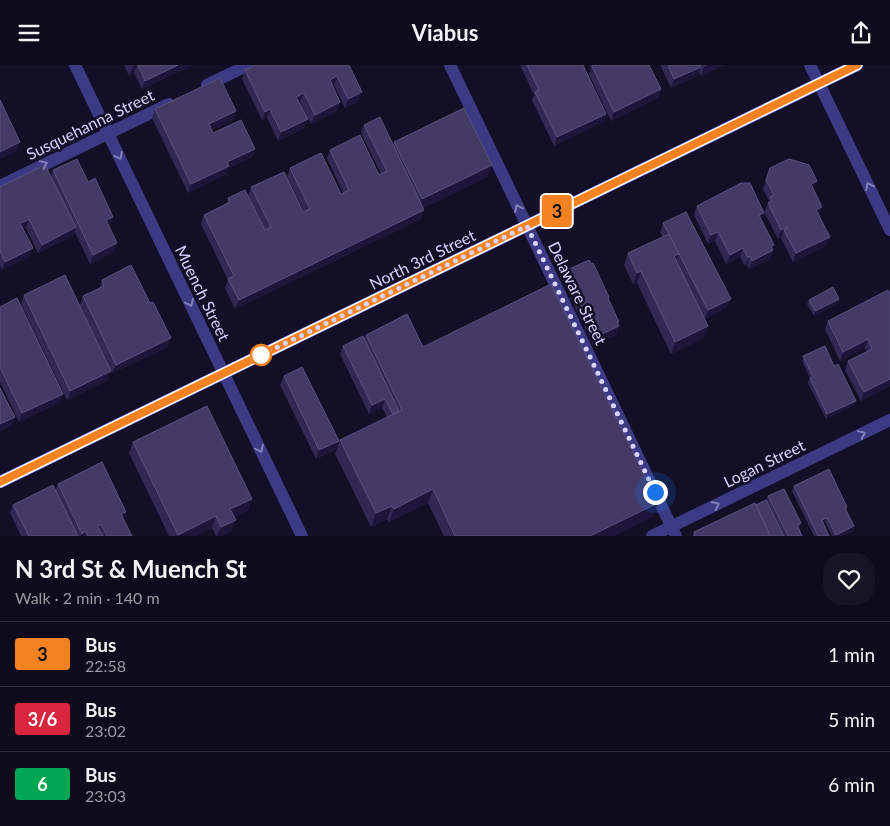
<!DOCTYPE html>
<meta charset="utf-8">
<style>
:root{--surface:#0e0b1c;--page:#171425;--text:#f1f3f6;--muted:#9b9ba3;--line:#2e2b3b}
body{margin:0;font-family:Lato,sans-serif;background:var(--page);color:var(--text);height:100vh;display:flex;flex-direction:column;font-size:19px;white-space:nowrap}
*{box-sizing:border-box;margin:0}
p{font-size:16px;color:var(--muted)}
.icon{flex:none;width:28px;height:28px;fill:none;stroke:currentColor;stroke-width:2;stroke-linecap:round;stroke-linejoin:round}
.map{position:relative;height:471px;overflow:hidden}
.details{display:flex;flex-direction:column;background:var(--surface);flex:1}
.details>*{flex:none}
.badge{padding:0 10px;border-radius:4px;font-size:18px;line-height:32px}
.you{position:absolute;width:25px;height:25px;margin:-12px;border:4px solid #fff;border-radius:50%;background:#1a73e8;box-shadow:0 0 0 8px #1a73e833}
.map>.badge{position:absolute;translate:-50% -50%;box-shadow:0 0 0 2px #fff}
.round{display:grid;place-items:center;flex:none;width:52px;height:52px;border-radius:20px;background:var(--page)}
.head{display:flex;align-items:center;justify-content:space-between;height:85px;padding:0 15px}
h1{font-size:24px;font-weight:700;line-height:38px}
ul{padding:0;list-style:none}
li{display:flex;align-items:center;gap:15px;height:65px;padding:0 15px;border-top:1px solid var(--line)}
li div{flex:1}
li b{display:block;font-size:19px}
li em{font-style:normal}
li .badge{min-width:55px;font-weight:700;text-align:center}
header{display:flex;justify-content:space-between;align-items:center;height:65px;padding:0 15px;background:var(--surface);font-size:22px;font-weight:700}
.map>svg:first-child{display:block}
</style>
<header><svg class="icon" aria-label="menu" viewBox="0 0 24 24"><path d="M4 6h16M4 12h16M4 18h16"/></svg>Viabus<svg class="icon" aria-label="share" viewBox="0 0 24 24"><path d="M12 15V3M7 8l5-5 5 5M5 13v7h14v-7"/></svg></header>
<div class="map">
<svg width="890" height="471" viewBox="0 0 890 471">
<rect width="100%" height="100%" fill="#130f26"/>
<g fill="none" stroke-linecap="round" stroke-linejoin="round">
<g stroke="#3d3a85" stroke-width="12">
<polyline points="75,0 302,471"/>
<polyline points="450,0 676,471"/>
<polyline points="810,0 890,165"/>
<polyline points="207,20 248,0"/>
<polyline points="0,121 169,39"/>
<polyline points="652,471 890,355"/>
</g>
<polyline stroke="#6f6bff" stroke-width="12" points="0,417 857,0"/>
</g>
<g fill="#312854">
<polygon points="124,0 193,0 142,24 134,8 129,11"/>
<polygon points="349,0 359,36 345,43 334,20 332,21 340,37 337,46 311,59 300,37 299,37 308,54 304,63 278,76 267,53 262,55 242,14 245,5"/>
<polygon points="520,0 583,0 606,49 603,57 554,81 532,35 534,30"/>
<polygon points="589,0 649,0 661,24 658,33 611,56 589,9 591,4"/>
<polygon points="660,0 723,0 701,11 699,7 698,10 671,23"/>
<polygon points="155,44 236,46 233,55 212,65 213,68 255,84 252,92 228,103 226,109 188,128 152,53"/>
<polygon points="364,60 393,80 394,77 492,100 487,112 423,143 421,154 235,244 225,223 228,215 201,159 204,150 226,139 228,133 265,165 248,131 251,122 303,147 304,147 287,112 290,103 341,129 343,128 327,93 330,85 379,110 381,109 361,68"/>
<polygon points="770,103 814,125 827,180 793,197 781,173 782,172 778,174 764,147 769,136 763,124"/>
<polygon points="53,105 88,117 113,152 110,161 109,161 114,187 90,199 75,167 73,171 38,188 26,163 23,164 29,192 2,205 0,201 0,122 51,111"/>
<polygon points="697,141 761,156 773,185 770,194 749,204 747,200 745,201 740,192 726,199 715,176 708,179 694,150"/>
<polygon points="663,158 731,234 727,242 705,254 694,233 708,261 704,273 671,289 637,218 633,219 624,200 628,188 663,172 660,167"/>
<polygon points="565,206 608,234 619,261 616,270 593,280 562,215"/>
<polygon points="102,215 168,282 112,308 80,240 83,231 99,224"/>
<polygon points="888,225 890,321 861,336 845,305 848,296 867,287 865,283 840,296 825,264 828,256"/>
<polygon points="24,230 108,315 67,335 21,239"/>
<polygon points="839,234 838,238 814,251 807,239 809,235"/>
<polygon points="0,242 60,337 19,357 0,317"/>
<polygon points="366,270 423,282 653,451 613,471 444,471 428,438 389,457 387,454 371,462 335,389 340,375 387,352 382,343 369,349 340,289 343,281 364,274"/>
<polygon points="803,291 834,301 854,340 826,354 808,318 810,313 802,296"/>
<polygon points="284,311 339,376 335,385 316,394 280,320"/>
<polygon points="133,377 248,445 234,452 236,455 231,466 221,471 216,471 212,463 195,471 169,471 129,388"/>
<polygon points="58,419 126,447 123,454 132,471 21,471 10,448 13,440 55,425"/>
<polygon points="794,421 847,442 846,445 854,461 853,466 842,471 832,471 825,457 823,458 829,471 814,471 792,426"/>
<polygon points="768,431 801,458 799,463 802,471 692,471 694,467 766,435"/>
</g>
<g fill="#1d163a">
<polygon points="136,0 137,0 134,8 129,11 132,2"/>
<polygon points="178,0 193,0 142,24 145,16"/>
<polygon points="708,0 723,0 701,11 704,2"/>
<polygon points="701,2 698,10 671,23 674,14"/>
<polygon points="337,11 334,20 326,24 330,15"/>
<polygon points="661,24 658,33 611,56 614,47"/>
<polygon points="362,27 359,36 345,43 348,34"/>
<polygon points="304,28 300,37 293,40 296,32"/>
<polygon points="340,37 337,46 311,59 315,50"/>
<polygon points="270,44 267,53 262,55 265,47"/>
<polygon points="236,46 233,55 206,68 209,59"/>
<polygon points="606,49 603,57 554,81 557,72"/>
<polygon points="308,54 304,63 278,76 281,67"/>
<polygon points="20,77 17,86 0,94 0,87"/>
<polygon points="255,84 252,92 228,103 226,109 188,128 191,119 227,97"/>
<polygon points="492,100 487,112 417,146 422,134"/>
<polygon points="817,116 814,125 811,119"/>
<polygon points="822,142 819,151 816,145"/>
<polygon points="424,145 421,154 235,244 239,235"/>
<polygon points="764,148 761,156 759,150"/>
<polygon points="113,152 110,161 103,164 106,155"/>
<polygon points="29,154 26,163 17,167 20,158"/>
<polygon points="76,162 73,171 38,188 42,180"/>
<polygon points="787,162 785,166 784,165 782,172 778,174 781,165"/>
<polygon points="718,167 715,176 708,179 711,170"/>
<polygon points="830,172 827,180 793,197 796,188"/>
<polygon points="117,178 114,187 90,199 93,190"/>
<polygon points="774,180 771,186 773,185 770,194 749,204 752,196 771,181"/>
<polygon points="33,183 29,192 2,205 5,197"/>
<polygon points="743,183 740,192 726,199 730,190"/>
<polygon points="679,189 674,200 674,191"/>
<polygon points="750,191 747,200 745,201 748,193"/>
<polygon points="641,206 637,218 633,219 637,208"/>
<polygon points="731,234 727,242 705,254 708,245"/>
<polygon points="839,234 838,238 814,251 815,246"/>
<polygon points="619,257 616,262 619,261 616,270 593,280 596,272"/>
<polygon points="708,261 704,273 671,289 675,277"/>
<polygon points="171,273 168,282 112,308 116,300"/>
<polygon points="868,274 865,283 840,296 843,287"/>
<polygon points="111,306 108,315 67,335 70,326"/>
<polygon points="890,314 890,321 861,336 864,327"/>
<polygon points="63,329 60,337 19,357 22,348"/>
<polygon points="385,334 382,343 369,349 372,340"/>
<polygon points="856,336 854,340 826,354 827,349"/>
<polygon points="15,352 11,361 0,367 0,359"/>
<polygon points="339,376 335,385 316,394 319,385"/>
<polygon points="433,424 428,438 389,457 394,444"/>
<polygon points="252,434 248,445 226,456 230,444"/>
<polygon points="658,438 653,451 613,471 590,471"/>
<polygon points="392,441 387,454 371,462 376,448"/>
<polygon points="126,447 123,456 121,449"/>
<polygon points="216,451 212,463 195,471 177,471 178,470"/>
<polygon points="827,453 825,457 820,460 822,455"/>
<polygon points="236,455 231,466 221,471 217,471 221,462"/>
<polygon points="854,461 853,466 842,471 835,471"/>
<polygon points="86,466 84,471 81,471 82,469"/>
</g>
<g fill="#433a66" stroke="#5a527e">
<polygon points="138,0 178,0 145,16"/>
<polygon points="255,0 349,0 362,27 348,34 337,11 330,15 340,37 315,50 304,28 296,32 308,54 281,67 270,44 265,47 245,5"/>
<polygon points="527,0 583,0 606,49 557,72 535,27 539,25"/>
<polygon points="593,0 649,0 661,24 614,47 592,1"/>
<polygon points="668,0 700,0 701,2 674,14"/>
<polygon points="220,13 236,46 209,59 213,68 241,55 255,84 227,97 229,101 191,119 155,44"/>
<polygon points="0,35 20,77 0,87"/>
<polygon points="464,43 492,100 422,134 394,77"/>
<polygon points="380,52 424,145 239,235 228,214 234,211 204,150 230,137 228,133 245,125 265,165 271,162 251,122 284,107 303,147 310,144 290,103 321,88 341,129 349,125 330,85 360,70 379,110 387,106 364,60"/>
<polygon points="77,94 88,117 95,113 113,152 106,155 117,178 93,190 53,105"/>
<polygon points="789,94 809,100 817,116 811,119 822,142 816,145 830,172 796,188 784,165 788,163 787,162 781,165 768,138 772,136 770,132 774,130 766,115 770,103"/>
<polygon points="45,100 76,162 42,180 29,154 26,156 20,158 33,183 5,197 0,186 0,122"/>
<polygon points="741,118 750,118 764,148 759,150 774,180 771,181 773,185 752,196 750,191 748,193 743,183 730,190 718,167 711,170 697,141"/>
<polygon points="686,147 731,234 708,245 663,158"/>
<polygon points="669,169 679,189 674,191 708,261 675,277 641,206 637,208 628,188"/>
<polygon points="589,195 591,199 593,198 609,232 608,233 619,257 617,257 619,261 596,272 565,206"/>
<polygon points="131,200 150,238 153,237 171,273 116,300 83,231 104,221 102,215"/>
<polygon points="65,210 111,306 70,326 24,230"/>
<polygon points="551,219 658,438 590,471 455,471 433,424 394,444 392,441 376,448 340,375 402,345 366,270 407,249 423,282"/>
<polygon points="833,222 839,234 815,246 809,235"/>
<polygon points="888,225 890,228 890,314 864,327 848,296 872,284 868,274 843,287 828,256"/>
<polygon points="17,233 63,329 22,348 0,302 0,242"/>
<polygon points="363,271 399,346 393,349 385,334 372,340 343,281"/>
<polygon points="825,281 834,301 838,299 856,336 827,349 810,313 813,312 803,291"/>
<polygon points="302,302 339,376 319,385 284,311"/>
<polygon points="0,323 15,352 0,359"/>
<polygon points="207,341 252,434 230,444 236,455 221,462 216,451 178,470 133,377"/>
<polygon points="102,397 126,447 121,449 132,471 107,471 101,459 97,461 103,471 88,471 86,466 82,469 58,419"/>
<polygon points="829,404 847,442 845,443 854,461 836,470 827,453 822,455 829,471 818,471 794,421"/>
<polygon points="53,420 78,471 29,471 13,440"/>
<polygon points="784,424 801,458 797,460 802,471 788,471 768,431"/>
<polygon points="766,435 784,471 770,471 756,440"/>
<polygon points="755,438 770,471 695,471 694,467"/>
</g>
<defs><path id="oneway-chevron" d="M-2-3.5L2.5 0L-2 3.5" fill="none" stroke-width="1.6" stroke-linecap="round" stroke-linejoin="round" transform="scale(1.25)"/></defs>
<g stroke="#837fbc">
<use href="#oneway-chevron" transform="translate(119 91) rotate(64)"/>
<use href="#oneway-chevron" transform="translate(44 99) rotate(-26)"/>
<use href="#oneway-chevron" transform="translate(869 121) rotate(-116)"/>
<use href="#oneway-chevron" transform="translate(518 143) rotate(-116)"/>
<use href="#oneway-chevron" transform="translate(190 238) rotate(64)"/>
<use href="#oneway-chevron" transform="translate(862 369) rotate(-26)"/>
<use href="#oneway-chevron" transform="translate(260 384) rotate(64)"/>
<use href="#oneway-chevron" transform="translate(716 440) rotate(-26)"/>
</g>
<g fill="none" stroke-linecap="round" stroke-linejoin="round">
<g stroke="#fff" stroke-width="11">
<polyline id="line" points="0,417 857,0"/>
</g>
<use href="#line" stroke="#f58220" stroke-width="8"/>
<polyline stroke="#d9d4ff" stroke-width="5" stroke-dasharray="0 9" points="261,290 253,294 527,161 655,427"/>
</g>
<circle fill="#fff" stroke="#f58220" stroke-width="2.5" cx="261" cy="290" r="10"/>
<g text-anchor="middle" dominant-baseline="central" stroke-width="5" stroke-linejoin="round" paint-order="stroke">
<g font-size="16" fill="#d9d4ff" stroke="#130f26">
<text transform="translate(90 59) rotate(-26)">Susquehanna Street</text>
<text transform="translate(422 194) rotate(-26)">North 3rd Street</text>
<text transform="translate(203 228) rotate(64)">Muench Street</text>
<text transform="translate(578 228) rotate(64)">Delaware Street</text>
<text transform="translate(764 398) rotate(-26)">Logan Street</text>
</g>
</g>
</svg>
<div class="you" style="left:655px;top:427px"></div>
<b class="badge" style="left:557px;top:146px;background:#f58220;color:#111">3</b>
</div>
<section class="details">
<div class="head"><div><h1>N 3rd St &amp; Muench St</h1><p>Walk · 2 min · 140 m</p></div><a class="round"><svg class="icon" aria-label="heart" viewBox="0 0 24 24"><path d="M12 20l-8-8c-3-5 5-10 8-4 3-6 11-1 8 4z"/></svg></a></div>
<ul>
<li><span class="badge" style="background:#f58220;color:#111">3</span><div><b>Bus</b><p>22:58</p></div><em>1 min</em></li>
<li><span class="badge" style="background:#d7263d;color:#fff">3/6</span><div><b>Bus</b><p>23:02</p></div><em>5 min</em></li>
<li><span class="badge" style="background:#00a651;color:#fff">6</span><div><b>Bus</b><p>23:03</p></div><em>6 min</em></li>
</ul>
</section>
